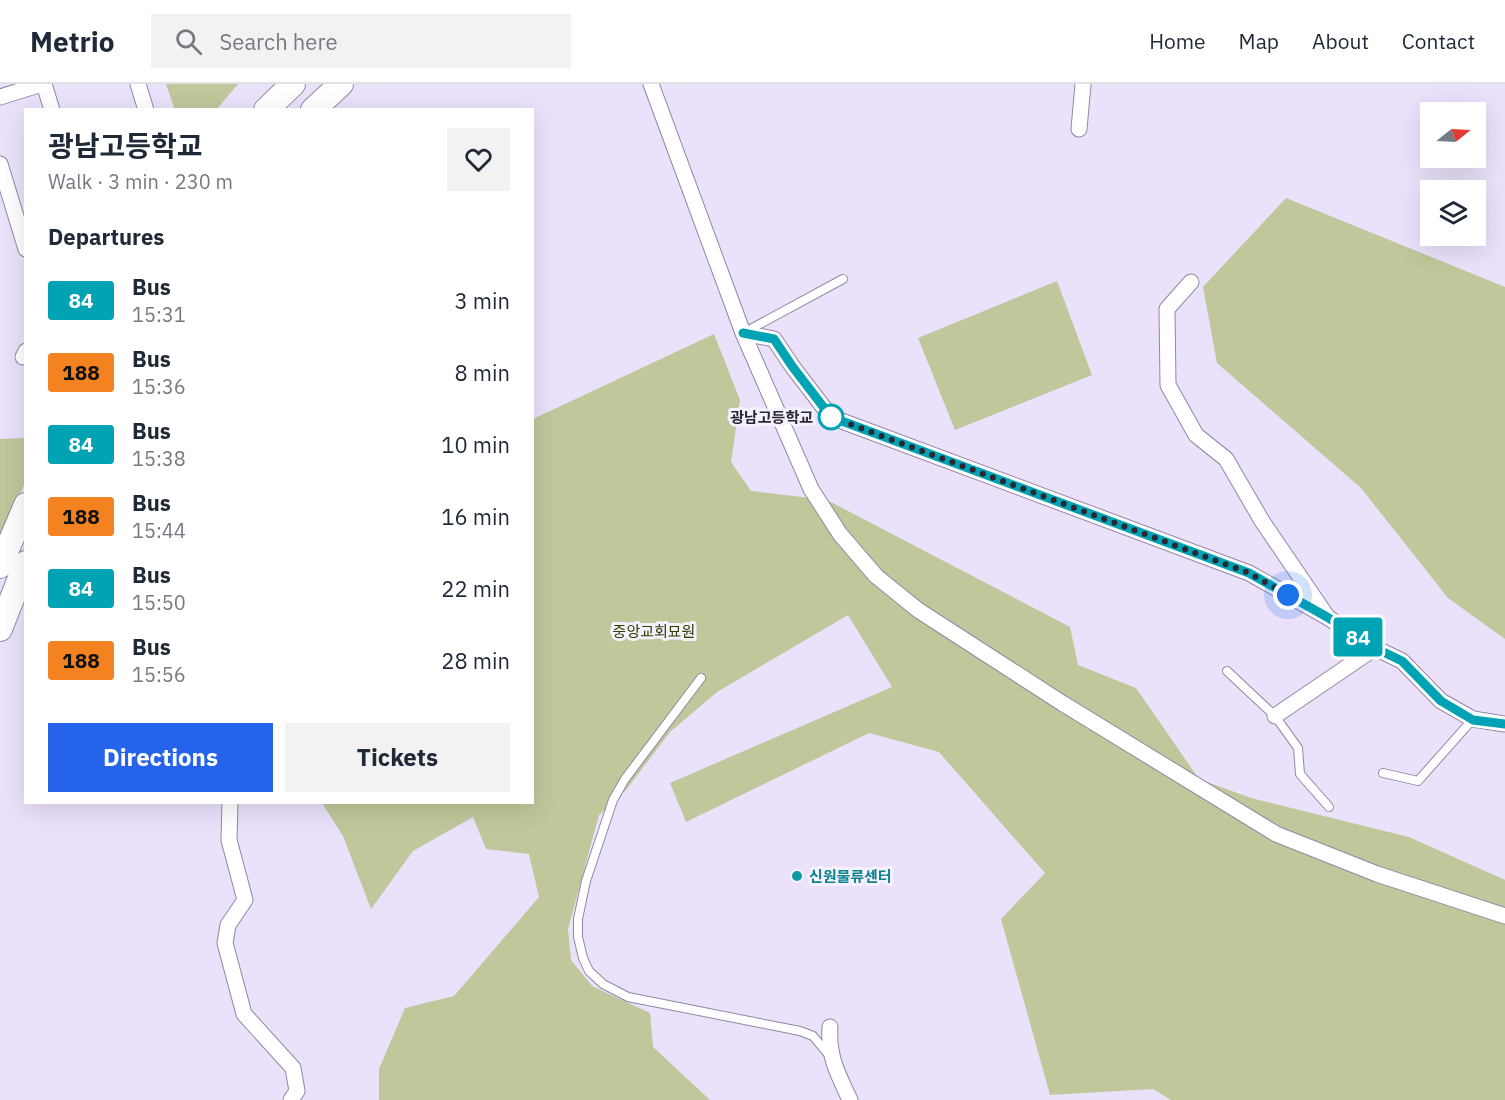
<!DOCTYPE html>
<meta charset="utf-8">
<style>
:root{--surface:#fff;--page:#f2f2f3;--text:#1f2937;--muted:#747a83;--line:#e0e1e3;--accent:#2563eb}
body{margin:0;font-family:"IBM Plex Sans","Noto Sans KR",sans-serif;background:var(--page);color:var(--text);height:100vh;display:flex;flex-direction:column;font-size:22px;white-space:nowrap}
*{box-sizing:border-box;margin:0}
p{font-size:20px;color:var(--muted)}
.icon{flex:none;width:33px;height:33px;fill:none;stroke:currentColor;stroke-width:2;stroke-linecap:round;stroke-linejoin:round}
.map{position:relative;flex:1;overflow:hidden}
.side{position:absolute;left:24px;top:24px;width:510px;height:696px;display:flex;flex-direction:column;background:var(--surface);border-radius:0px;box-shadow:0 6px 24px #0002}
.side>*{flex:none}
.badge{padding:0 12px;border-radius:4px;font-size:21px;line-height:39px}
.needle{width:39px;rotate:72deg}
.buttons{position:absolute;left:1420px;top:18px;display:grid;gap:12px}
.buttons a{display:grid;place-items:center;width:66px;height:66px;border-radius:0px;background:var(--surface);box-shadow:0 6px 24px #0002;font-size:30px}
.you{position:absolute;width:30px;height:30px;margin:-15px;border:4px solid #fff;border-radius:50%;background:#1a73e8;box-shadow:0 0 0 9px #1a73e833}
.map>.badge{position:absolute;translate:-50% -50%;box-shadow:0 0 0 3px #fff}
h2{padding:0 24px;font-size:22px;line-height:54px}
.round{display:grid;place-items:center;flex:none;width:63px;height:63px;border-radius:0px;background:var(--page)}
.overview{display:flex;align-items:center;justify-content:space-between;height:102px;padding:0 24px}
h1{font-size:28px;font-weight:700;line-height:45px}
.button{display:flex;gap:12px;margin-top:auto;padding:12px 24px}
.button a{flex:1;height:69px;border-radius:0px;background:var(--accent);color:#fff;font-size:24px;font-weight:700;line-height:69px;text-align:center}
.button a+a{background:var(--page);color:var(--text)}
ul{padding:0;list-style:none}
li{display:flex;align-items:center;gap:18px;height:72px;padding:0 24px}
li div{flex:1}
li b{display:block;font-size:22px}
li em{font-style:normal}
li .badge{min-width:66px;font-weight:700;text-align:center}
header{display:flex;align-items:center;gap:36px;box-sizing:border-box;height:84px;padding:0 30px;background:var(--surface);border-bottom:2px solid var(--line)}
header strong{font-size:28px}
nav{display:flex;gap:33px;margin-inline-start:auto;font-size:21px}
.search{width:420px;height:54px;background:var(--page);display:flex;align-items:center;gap:15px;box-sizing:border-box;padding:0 21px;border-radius:0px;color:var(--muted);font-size:22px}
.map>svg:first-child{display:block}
</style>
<header>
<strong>Metrio</strong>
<div class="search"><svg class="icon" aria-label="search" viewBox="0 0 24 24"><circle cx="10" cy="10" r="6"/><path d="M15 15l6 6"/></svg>Search here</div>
<nav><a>Home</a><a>Map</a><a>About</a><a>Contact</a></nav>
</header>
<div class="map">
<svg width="1505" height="1016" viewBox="0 0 1505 1016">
<rect width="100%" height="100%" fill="#ebe1fb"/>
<g fill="#bfc79b">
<polygon points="166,0 238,0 217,25 175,26"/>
<polygon points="1286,114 1505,203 1505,555 1448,514 1361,404 1217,279 1203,203"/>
<polygon points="1057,197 1092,291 955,346 918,254"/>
<polygon points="714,250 740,316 731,378 751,407 827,416 1070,543 1078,581 1136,604 1199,695 1251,714 1409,753 1505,796 1505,1016 1171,1016 1153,1005 1050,1011 1001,835 1045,789 939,668 869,649 686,738 670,699 892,603 848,531 717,608 670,648 626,706 599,731 568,845 571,876 592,902 650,929 653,963 710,1016 379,1016 379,985 405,924 454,912 539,813 529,770 486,765 473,733 413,767 371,825 343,752 322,719 532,718 533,335"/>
<polygon points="25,354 25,398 0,459 0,355"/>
</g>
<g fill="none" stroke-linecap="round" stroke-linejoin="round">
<g stroke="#9286a4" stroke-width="10">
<g id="service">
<polyline points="747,247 843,195"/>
<polyline points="1227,587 1275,632 1298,664 1300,690 1329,723"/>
<polyline points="701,594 625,695 613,716 586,797 578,835 578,853 583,874 589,887 603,900 628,913 800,947 813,952 828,970"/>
<polyline points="1383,689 1418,697 1473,635"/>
</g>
</g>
<g stroke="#9286a4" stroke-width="17">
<g id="minor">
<polyline points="44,0 52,26"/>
<polyline points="138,0 146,26"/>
<polyline points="651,0 743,249 811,405 840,450 876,492 918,526 1062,619 1276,750 1377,790 1505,832"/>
<polyline points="0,13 42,0"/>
<polyline points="1079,45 1083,0"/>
<polyline points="0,80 26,165"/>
<polyline points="1191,198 1167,225 1168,301 1196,351 1226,375 1262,437 1326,531"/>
<polyline points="743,249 774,255 792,282 831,333 1249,489 1327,533 1375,564 1402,577 1441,617 1473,635 1505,640"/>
<polyline points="23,273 26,267"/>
<polyline points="1275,632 1375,564"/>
<polyline points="230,718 229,756 245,816 228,841 225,859 244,930 293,984 297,1007 291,1016"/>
<path d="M830,943C828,973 838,990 850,1016"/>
</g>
</g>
<g stroke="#9286a4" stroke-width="26">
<g id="trunk">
<polyline points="266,26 293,0"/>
<polyline points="313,26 341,0"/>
<polyline points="0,482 26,421"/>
<polyline points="0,545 26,479"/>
</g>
</g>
<use href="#service" stroke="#fff" stroke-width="8"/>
<use href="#minor" stroke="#fff" stroke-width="15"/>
<use href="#trunk" stroke="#fff" stroke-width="24"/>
</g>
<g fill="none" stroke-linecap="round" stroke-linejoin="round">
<g stroke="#fff" stroke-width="14">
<polyline id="line" points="743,249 774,255 792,282 831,333 1249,489 1327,533 1375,564 1402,577 1441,617 1473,636 1505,640"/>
</g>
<use href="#line" stroke="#00a3b4" stroke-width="9"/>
<polyline stroke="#2b2632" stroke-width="6" stroke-dasharray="0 10.8" points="831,333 1249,489 1288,511"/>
</g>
<circle fill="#fff" stroke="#00a3b4" stroke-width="3" cx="831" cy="333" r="12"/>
<circle fill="#0f9aa8" stroke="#f6f1fe" stroke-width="2" cx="797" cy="792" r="6"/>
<g text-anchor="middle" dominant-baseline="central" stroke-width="6" stroke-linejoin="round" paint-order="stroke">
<g font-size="15" font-weight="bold" fill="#2b2632" stroke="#f6f1fe" text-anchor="end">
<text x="813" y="333">광남고등학교</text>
</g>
<g font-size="15" fill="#343a00" stroke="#f6f1fe">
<text x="654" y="547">중앙교회묘원</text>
</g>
<g font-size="15" font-weight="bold" fill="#0d838f" stroke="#f6f1fe" text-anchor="start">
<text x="809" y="792">신원물류센터</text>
</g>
</g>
</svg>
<div class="buttons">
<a><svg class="needle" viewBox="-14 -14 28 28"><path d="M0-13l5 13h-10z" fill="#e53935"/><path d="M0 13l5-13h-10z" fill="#747a83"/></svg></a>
<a><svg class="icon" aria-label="layers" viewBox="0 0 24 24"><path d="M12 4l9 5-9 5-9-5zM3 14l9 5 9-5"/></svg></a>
</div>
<div class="you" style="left:1288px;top:511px"></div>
<b class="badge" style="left:1358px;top:553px;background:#00a3b4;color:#fff">84</b>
<section class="side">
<div class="overview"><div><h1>광남고등학교</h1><p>Walk · 3 min · 230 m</p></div><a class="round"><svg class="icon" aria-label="heart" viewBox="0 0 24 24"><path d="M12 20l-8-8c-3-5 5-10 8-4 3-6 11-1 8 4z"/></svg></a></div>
<h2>Departures</h2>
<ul>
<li><span class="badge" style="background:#00a3b4;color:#fff">84</span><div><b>Bus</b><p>15:31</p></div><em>3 min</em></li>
<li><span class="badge" style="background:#f58220;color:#111">188</span><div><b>Bus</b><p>15:36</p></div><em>8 min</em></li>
<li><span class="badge" style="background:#00a3b4;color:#fff">84</span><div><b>Bus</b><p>15:38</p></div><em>10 min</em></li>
<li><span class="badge" style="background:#f58220;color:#111">188</span><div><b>Bus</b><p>15:44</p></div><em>16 min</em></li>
<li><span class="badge" style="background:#00a3b4;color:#fff">84</span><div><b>Bus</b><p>15:50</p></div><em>22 min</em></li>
<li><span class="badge" style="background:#f58220;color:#111">188</span><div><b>Bus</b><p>15:56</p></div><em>28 min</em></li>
</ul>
<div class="button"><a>Directions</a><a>Tickets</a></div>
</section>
</div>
